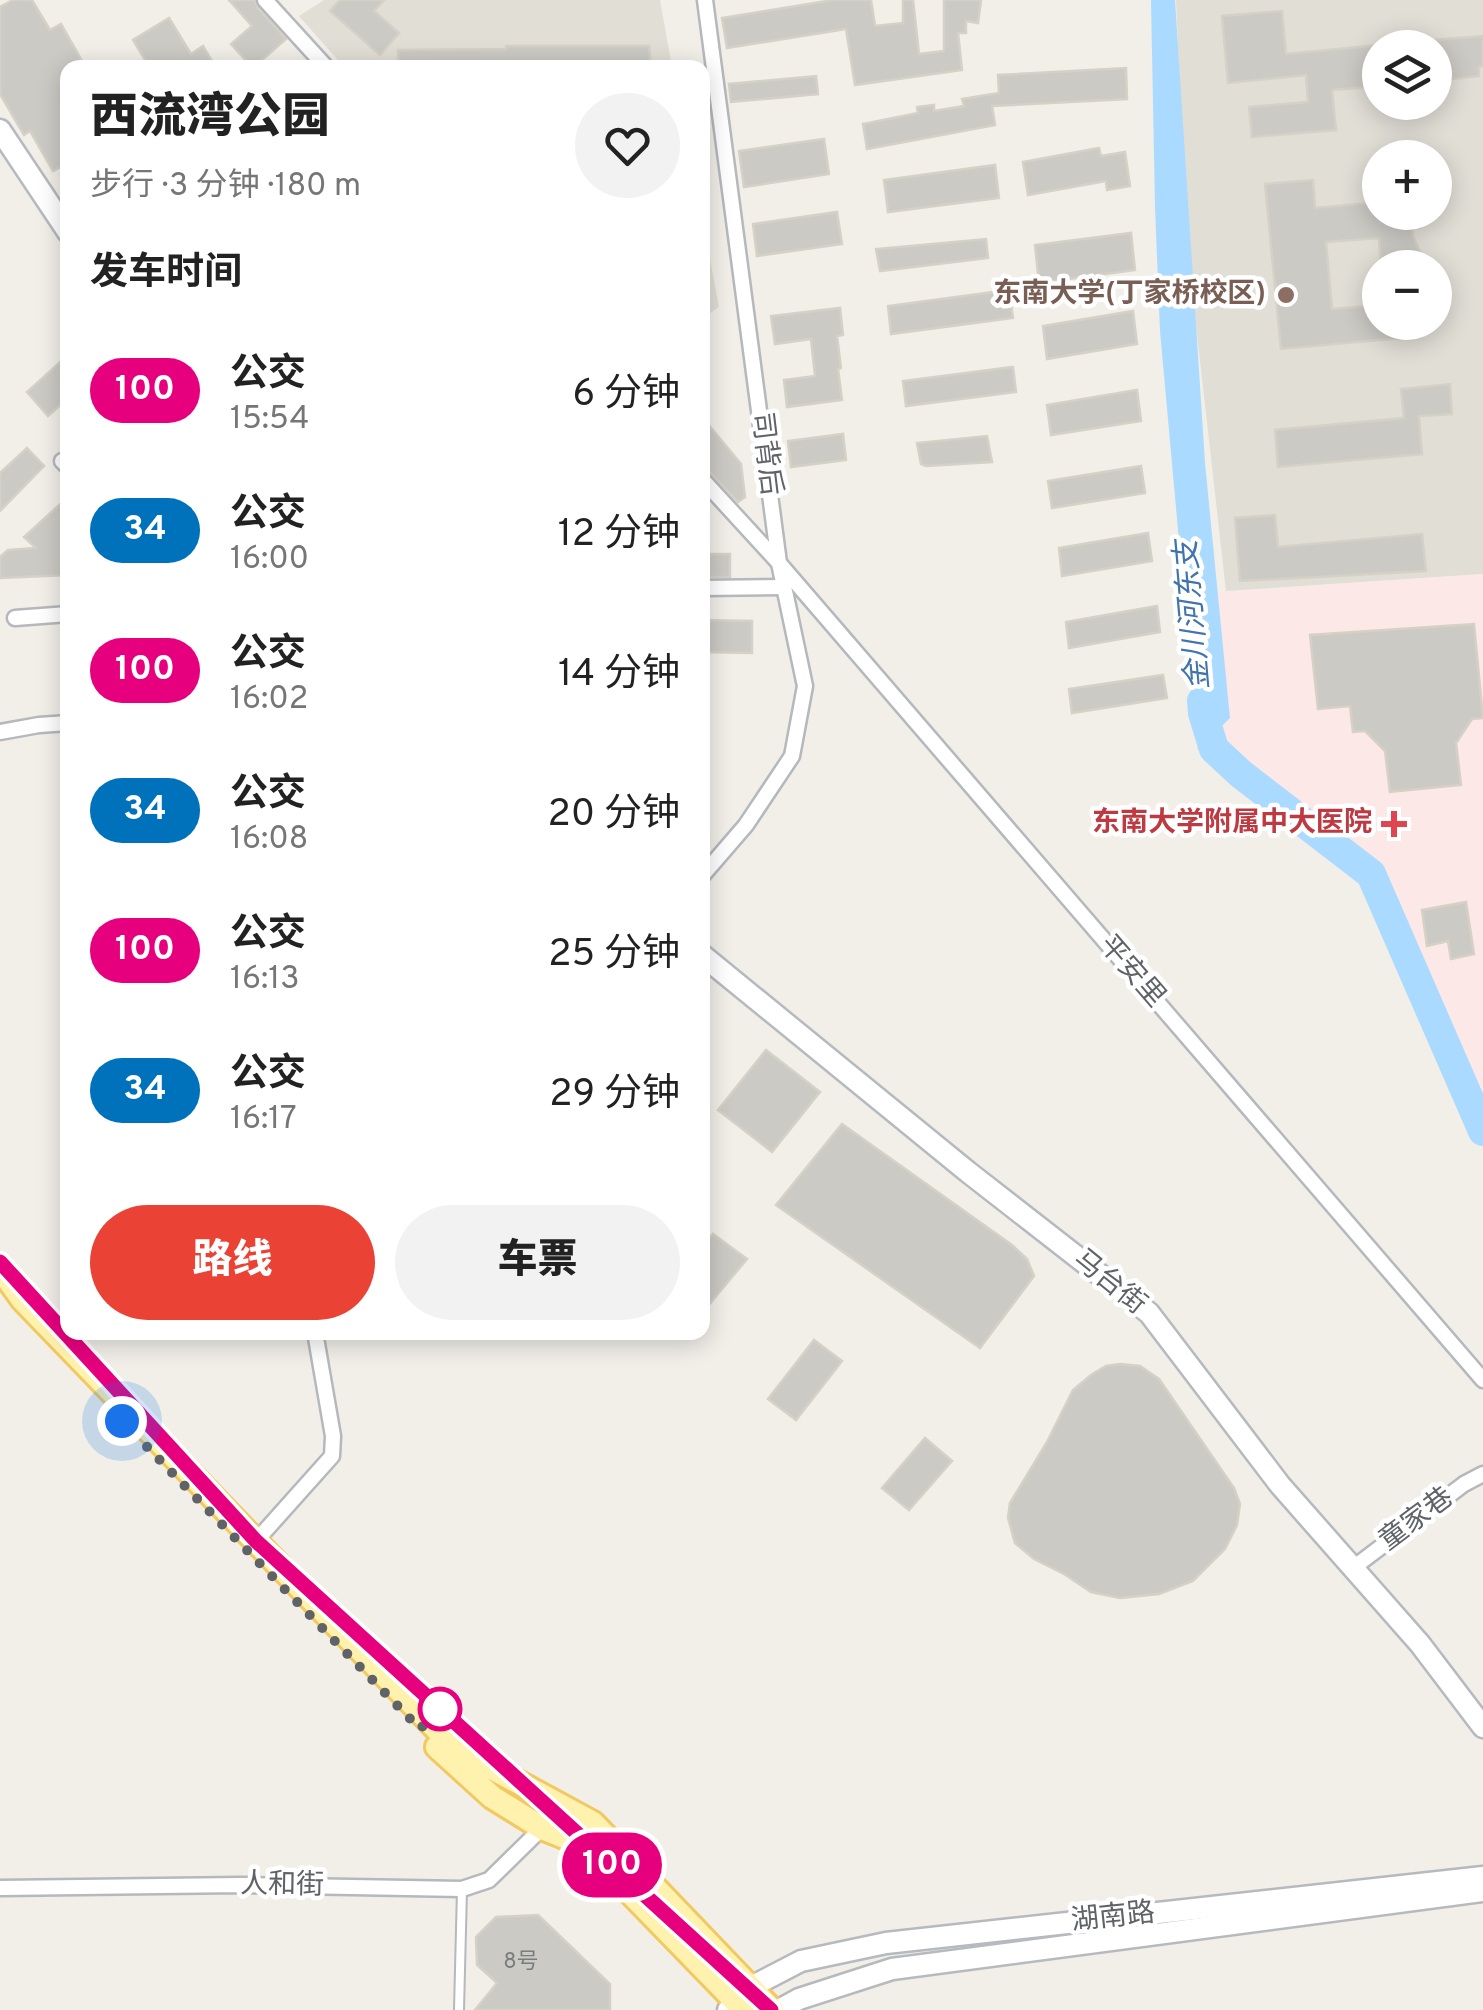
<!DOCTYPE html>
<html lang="zh">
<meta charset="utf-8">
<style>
:root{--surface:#fff;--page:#f2f2f2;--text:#222;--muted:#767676;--accent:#ea4335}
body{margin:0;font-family:Overpass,"Noto Sans SC",sans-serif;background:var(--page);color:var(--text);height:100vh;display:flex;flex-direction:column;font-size:38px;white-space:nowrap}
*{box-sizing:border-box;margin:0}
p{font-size:32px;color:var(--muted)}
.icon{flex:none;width:55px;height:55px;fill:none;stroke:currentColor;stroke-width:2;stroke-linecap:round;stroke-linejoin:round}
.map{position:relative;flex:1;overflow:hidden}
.side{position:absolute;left:60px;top:60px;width:650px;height:1280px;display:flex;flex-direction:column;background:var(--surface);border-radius:20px;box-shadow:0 5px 25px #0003}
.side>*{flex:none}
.badge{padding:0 20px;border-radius:32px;font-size:35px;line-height:65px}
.tools{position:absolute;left:1362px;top:30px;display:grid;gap:20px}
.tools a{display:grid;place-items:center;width:90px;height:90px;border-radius:50%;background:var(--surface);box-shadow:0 5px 25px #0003;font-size:50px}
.you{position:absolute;width:50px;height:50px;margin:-25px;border:8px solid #fff;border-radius:50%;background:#1a73e8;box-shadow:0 0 0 15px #1a73e833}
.map>.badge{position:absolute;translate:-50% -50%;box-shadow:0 0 0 5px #fff}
h2{padding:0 30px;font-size:38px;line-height:90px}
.round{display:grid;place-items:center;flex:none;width:105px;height:105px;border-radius:52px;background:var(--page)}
.head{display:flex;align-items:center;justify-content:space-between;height:170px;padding:0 30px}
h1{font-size:48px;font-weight:800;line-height:75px}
.primary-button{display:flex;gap:20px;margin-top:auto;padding:20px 30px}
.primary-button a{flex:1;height:115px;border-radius:60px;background:var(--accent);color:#fff;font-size:40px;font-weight:800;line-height:115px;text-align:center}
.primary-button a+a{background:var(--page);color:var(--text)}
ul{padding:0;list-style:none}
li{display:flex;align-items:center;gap:30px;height:140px;padding:0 30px}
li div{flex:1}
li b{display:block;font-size:38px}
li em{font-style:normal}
li .badge{min-width:110px;font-weight:700;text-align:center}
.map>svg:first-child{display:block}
</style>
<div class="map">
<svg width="1483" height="2010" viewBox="0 0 1483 2010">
<rect width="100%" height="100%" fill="#f1efe8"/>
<g fill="#e1ded6" fill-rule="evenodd">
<polygon points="324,0 660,0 672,67 344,67 299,16"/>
<path d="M1176,0H1483V576L1482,574L1226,591L1187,245ZM1380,48H1435V102H1380ZM1380,158H1435V212H1380ZM1380,268H1435V322H1380Z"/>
<polygon points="703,223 719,307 703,318 702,318"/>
</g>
<polygon fill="#fce8e6" points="1483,574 1483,1142 1371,874 1241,774 1214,749 1203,713 1194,594"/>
<polygon fill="#aadaff" points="1151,0 1175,0 1205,463 1228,698 1230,718 1198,750 1160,331 1155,207"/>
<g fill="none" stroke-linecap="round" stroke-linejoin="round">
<polyline stroke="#aadaff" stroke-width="30" points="1202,701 1203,713 1214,749 1241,774 1371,874 1483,1131"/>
</g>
<g fill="#cccac5" stroke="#d6d1c6" stroke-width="2.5">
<polygon points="13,0 32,0 50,30 61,24 86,68 68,68 68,163 53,171 30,131 24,135 0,94 0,7"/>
<polygon points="229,0 255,0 257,7 286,39 253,68 231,44 252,26"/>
<polygon points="340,0 384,0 374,11 399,33 380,55 330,11"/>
<polygon points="833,0 871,0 875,26 903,23 903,0 913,0 919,54 944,51 944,0 981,0 978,23 966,21 966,33 958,33 962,70 855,85 846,29 727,48 722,18"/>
<polygon points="1282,11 1286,54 1380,45 1380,86 1332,90 1336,130 1252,137 1249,107 1308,102 1306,75 1228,83 1222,16"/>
<polygon points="169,18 191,54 203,46 216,68 150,68 133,40"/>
<polygon points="1483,36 1483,66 1479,67 1479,76 1435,81 1435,40"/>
<polygon points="506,46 649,46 651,68 398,68 398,50 506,49"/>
<polygon points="1126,68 1127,99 992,106 995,125 867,149 863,124 918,113 917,107 934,105 934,111 964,106 962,99 999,93 998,75"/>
<polygon points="816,76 818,94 731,102 729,84"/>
<polygon points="824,139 829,174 744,187 739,151"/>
<polygon points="1099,148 1101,156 1125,152 1130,186 1107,190 1106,181 1028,195 1023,162"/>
<polygon points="995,165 999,198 888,212 884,180"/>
<polygon points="1313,180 1315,208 1380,202 1380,212 1411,212 1413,236 1420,252 1422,268 1381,268 1379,238 1326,242 1332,309 1380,305 1380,322 1422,322 1423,336 1281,349 1265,184"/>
<polygon points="837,212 842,244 757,256 753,224"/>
<polygon points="1131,233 1135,270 1039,283 1035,245"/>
<polygon points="986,239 988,258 880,271 876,249"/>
<polygon points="1009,290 1013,318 891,334 888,306"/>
<polygon points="840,308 843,335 837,336 841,368 838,369 842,400 787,407 784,380 815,376 811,339 775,344 771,316"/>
<polygon points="1133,311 1137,344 1047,359 1043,326"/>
<polygon points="68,355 68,398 48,416 27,392"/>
<polygon points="1013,367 1016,392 906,406 903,381"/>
<polygon points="1450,384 1452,414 1419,416 1422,454 1278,467 1275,430 1404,418 1401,389"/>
<polygon points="1137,390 1141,421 1051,435 1047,405"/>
<polygon points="702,417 741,464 745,497 738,502 710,472 702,469"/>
<polygon points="843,434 846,460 791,467 788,441"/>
<polygon points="987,436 992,462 926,466 921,464 917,443"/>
<polygon points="27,448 44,466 0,511 0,473"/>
<polygon points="1141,466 1145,493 1052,508 1048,481"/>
<polygon points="68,497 68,575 0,578 0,557 8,550 36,548 24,537"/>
<polygon points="1275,515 1278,547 1422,534 1426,571 1240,581 1235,518"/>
<polygon points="1148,533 1152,561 1062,576 1059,548"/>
<rect x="702" y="554" width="28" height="23"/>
<polygon points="1157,606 1160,632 1069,648 1066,622"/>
<polygon points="702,620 752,621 752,653 702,652"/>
<polygon points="1474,624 1483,718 1472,719 1456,743 1461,785 1390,792 1385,751 1365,731 1353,732 1350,706 1318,709 1310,635"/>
<polygon points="1163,675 1167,698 1072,713 1069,689"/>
<polygon points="1466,902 1474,954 1451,959 1448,941 1427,946 1422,910"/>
<polygon points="766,1050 820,1092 772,1152 718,1110"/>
<polygon points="842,1124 1012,1245 1027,1259 1034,1276 980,1348 776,1205"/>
<polygon points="713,1234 747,1259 702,1313 702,1248"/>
<polygon points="814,1340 842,1361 796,1420 768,1399"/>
<polygon points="1120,1364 1140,1366 1159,1379 1234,1488 1240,1504 1237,1525 1225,1549 1193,1581 1159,1594 1120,1598 1091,1592 1064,1574 1034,1559 1015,1543 1008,1518 1010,1503 1047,1442 1073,1390 1091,1375 1106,1366"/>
<polygon points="925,1438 952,1461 909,1510 882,1488"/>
<polygon points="538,1915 610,1984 610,2010 475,2010 497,1983 477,1965 476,1937 496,1917"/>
</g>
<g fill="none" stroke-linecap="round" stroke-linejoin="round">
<g stroke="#b5b8bc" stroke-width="12">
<polyline id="lane" points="459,2010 462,1889"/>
</g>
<g stroke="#b5b8bc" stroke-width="19">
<g id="street">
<polyline points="265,0 327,68"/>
<polyline points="62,461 68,467"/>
<polyline points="702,479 779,563 1483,1380"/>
<polyline points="702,588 784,587"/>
<polyline points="15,618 68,614"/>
<polyline points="0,732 39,725 68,723"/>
<polyline points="702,876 746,825 792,756 805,686 779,563 705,0"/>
<polyline points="256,1541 332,1456 333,1436 315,1332"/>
<polyline points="1353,1568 1464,1484 1483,1474"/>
<polyline points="0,1888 241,1885 462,1889 489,1880 542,1828"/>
</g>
</g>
<g stroke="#b6babf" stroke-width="25">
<g id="secondary">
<polyline points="0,130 68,232"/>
<polyline points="702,955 968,1172 1149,1313 1280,1485 1420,1644 1483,1727"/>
<polyline points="728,2010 751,1987 801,1961 886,1943 1483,1877"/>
<polyline points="779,2010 799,1999 892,1969 1483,1891"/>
</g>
</g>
<g stroke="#f2c960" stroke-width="28">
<g id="primary">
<polyline points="0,1268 22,1299 455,1748 593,1823 772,2010"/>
<polyline points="437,1747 492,1797 542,1828 577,1842 613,1875 744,2010"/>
</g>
</g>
<use href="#lane" stroke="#fff" stroke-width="8"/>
<use href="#street" stroke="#fff" stroke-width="14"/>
<use href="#secondary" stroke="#fff" stroke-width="20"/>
<use href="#primary" stroke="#fff2af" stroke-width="22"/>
</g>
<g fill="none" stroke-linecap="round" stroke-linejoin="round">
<g stroke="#fff" stroke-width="22">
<polyline id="line" points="0,1262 256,1541 771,2010"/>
</g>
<use href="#line" stroke="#e6007e" stroke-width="15"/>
<polyline stroke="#5f6368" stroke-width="10" stroke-dasharray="0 18" points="122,1421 420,1729 440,1709"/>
</g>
<circle fill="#8d6e63" stroke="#fff" stroke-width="4" cx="1286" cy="295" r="10"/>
<path fill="#e0444e" stroke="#fff" stroke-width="4" d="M1389 809h10v10h10v10h-10v10h-10v-10h-10v-10h10z"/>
<circle fill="#fff" stroke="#e6007e" stroke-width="5" cx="440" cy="1709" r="20"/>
<g text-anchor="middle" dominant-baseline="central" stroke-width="9" stroke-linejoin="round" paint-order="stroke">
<g font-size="22" fill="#7a7d7f">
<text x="521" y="1962">8号</text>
</g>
<g font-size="28" font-weight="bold" fill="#785e54" stroke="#fff" text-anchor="end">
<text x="1266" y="295">东南大学(丁家桥校区)</text>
</g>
<g font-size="28" fill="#5f6368" stroke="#fff">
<text transform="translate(765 454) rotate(83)">司背后</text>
<text transform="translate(1131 972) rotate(49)">平安里</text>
<text transform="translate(1109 1283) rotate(39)">马台街</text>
<text transform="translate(1417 1520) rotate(-37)">童家巷</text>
<text transform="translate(282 1886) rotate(1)">人和街</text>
<text transform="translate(1113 1918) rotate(-6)">湖南路</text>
</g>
<g font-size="28" font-weight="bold" fill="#be3a42" stroke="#fff" text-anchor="end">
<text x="1372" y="824">东南大学附属中大医院</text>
</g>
<g font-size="30" font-style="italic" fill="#4174aa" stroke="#fff">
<text transform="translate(1194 615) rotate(-95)">金川河东支</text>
</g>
</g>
</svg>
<div class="tools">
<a><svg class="icon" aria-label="layers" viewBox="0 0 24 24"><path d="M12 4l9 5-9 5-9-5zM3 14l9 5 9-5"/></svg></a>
<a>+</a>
<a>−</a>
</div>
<div class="you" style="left:122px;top:1421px"></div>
<b class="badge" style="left:612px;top:1865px;background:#e6007e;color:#fff">100</b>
<section class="side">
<div class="head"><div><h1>西流湾公园</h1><p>步行 · 3 分钟 · 180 m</p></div><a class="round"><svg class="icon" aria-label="heart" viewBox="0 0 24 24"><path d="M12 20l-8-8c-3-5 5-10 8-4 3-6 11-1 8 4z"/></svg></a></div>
<h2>发车时间</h2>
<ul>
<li><span class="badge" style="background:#e6007e;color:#fff">100</span><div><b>公交</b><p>15:54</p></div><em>6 分钟</em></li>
<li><span class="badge" style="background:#0072bc;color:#fff">34</span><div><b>公交</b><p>16:00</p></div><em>12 分钟</em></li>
<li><span class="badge" style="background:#e6007e;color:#fff">100</span><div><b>公交</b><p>16:02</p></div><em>14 分钟</em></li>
<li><span class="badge" style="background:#0072bc;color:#fff">34</span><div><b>公交</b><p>16:08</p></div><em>20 分钟</em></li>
<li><span class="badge" style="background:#e6007e;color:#fff">100</span><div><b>公交</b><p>16:13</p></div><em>25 分钟</em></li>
<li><span class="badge" style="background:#0072bc;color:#fff">34</span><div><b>公交</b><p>16:17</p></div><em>29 分钟</em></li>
</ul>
<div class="primary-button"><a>路线</a><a>车票</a></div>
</section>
</div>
